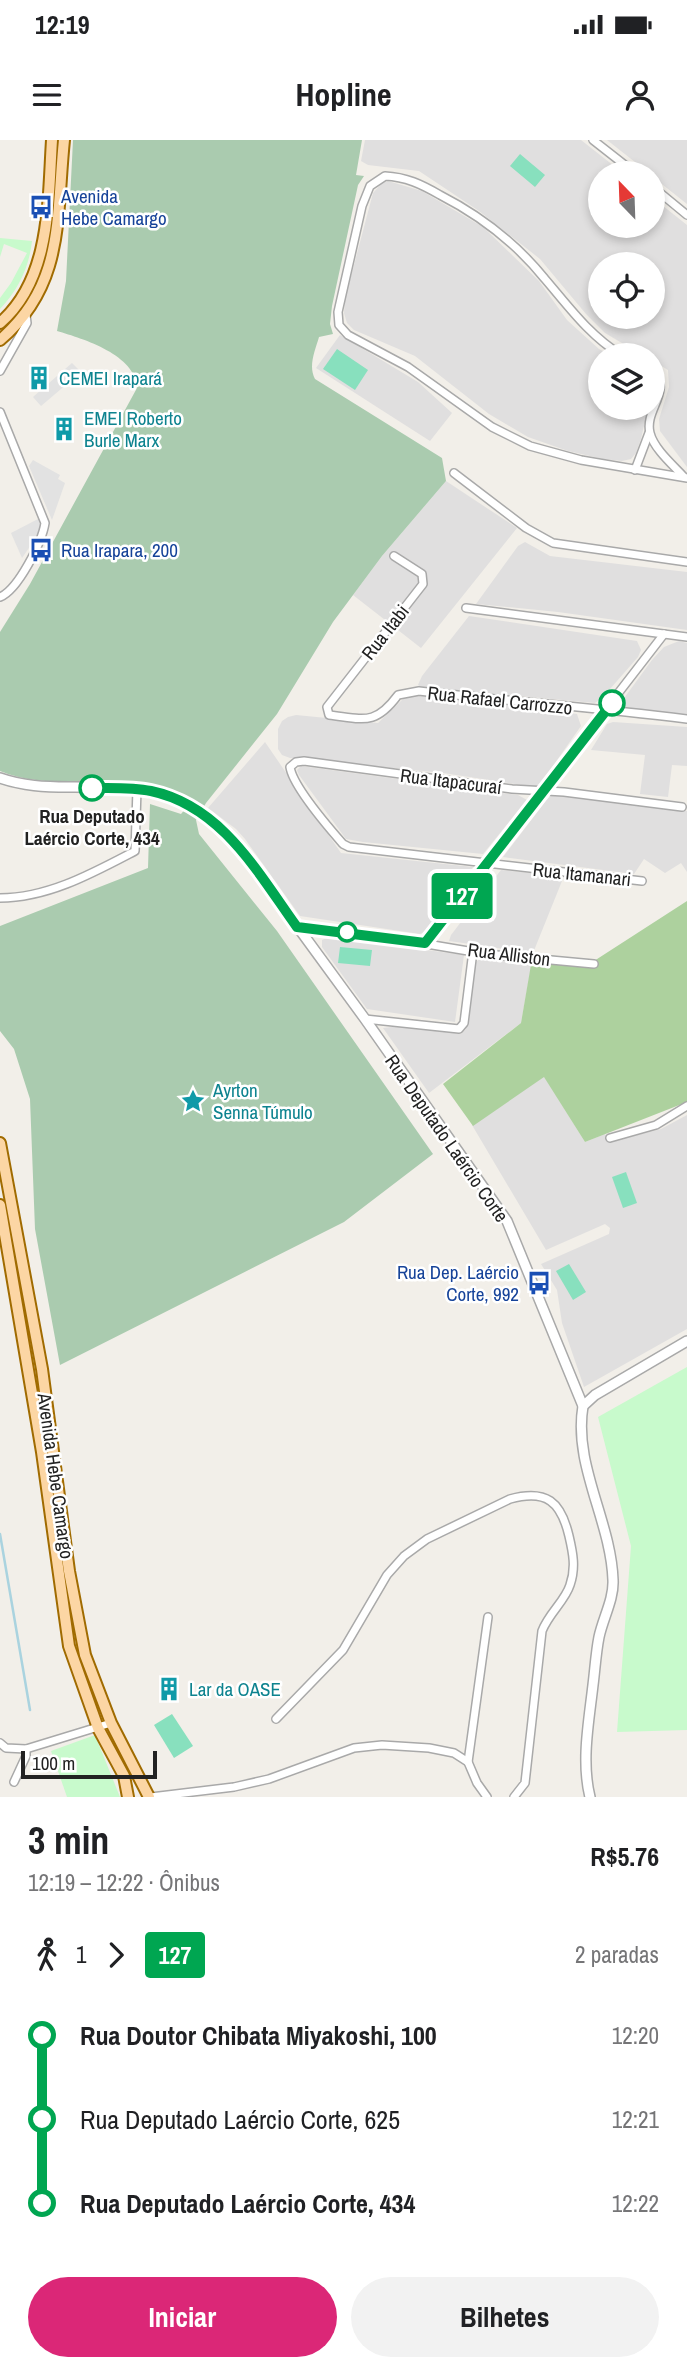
<!DOCTYPE html>
<html lang="pt">
<meta charset="utf-8">
<style>
:root{--surface:#fff;--page:#f2f2f2;--text:#202124;--muted:#757577;--accent:#db2777}
body{margin:0;font-family:"Archivo Narrow",sans-serif;background:var(--page);color:var(--text);height:100vh;display:flex;flex-direction:column;font-size:26px;white-space:nowrap}
*{box-sizing:border-box;margin:0}
p{font-size:23px;color:var(--muted)}
.icon{flex:none;width:38px;height:38px;fill:none;stroke:currentColor;stroke-width:2;stroke-linecap:round;stroke-linejoin:round}
.map{position:relative;height:1657px;overflow:hidden}
.panel{display:flex;flex-direction:column;background:var(--surface);flex:1}
.panel>*{flex:none}
.badge{padding:0 14px;border-radius:5px;font-size:24px;line-height:46px}
.needle{width:46px;rotate:337deg}
.fabs{position:absolute;left:588px;top:21px;display:grid;gap:14px}
.fabs a{display:grid;place-items:center;width:77px;height:77px;border-radius:50%;background:var(--surface);box-shadow:0 4px 10px #0003;font-size:35px}
.scale{position:absolute;left:21px;bottom:18px;width:136px;box-sizing:border-box;padding-left:7px;border:4px solid #222;border-top:0;font-size:19px;line-height:24px;white-space:nowrap;color:#222;-webkit-text-stroke:5px #fff;paint-order:stroke}
.map>.badge{position:absolute;translate:-50% -50%;box-shadow:0 0 0 4px #fff}
.legs{display:flex;align-items:center;gap:10px;height:77px;padding:0 28px;font-size:23px}
.legs p{margin-inline-start:auto}
.head{display:flex;align-items:center;justify-content:space-between;height:119px;padding:0 28px}
h1{font-size:38px;font-weight:700;line-height:52px}
.cta{display:flex;gap:14px;margin-top:auto;padding:14px 28px}
.cta a{flex:1;height:80px;border-radius:42px;background:var(--accent);color:#fff;font-size:28px;font-weight:700;line-height:80px;text-align:center}
.cta a+a{background:var(--page);color:var(--text)}
ul{padding:0 28px;list-style:none}
li{display:flex;align-items:center;gap:24px;height:84px;font-size:26px}
li i{display:grid;place-items:center;width:10px;height:100%;margin:0 9px;background:currentColor}
li i::after{content:'';width:18px;height:18px;margin:-9px;border:5px solid;border-radius:50%;background:var(--surface)}
li p{margin-inline-start:auto}
li:first-child i{background:linear-gradient(#0000 50%,currentColor 0)}
li:last-child i{background:linear-gradient(currentColor 50%,#0000 0)}
.status{display:flex;justify-content:space-between;align-items:center;height:49px;padding:0 35px;background:var(--surface);direction:ltr}
.status svg{height:19px;fill:currentColor}
header{display:flex;justify-content:space-between;align-items:center;height:91px;padding:0 28px;background:var(--surface);font-size:32px;font-weight:700}
.map>svg:first-child{display:block}
</style>
<div class="status"><b>12:19</b><svg viewBox="0 0 49 12"><path d="M0 12V9h3v3zM5 12V6h3v6zM10 12V3h3v9zM15 12V0h3v12zM26 1h20v11H26zM47 4h2v5h-2z"/></svg></div>
<header><svg class="icon" aria-label="menu" viewBox="0 0 24 24"><path d="M4 6h16M4 12h16M4 18h16"/></svg>Hopline<svg class="icon" aria-label="person" viewBox="0 0 24 24"><circle cx="12" cy="8" r="4"/><path d="M4 21q1-7 8-7t8 7"/></svg></header>
<div class="map">
<svg width="687" height="1657" viewBox="0 0 687 1657">
<rect width="100%" height="100%" fill="#f2efe9"/>
<g fill="#e0dfdf" fill-rule="evenodd">
<path d="M365,0H581L623,33H600V86H653V58L687,85V327L660,291L659,279L669,247L668,230L653,221V215H642L605,193L586,174L540,119L479,71L419,31L368,25L361,21ZM600,124H653V177H600Z"/>
<polygon points="607,0 687,0 687,64 653,37 653,33 649,33"/>
<polygon points="388,41 422,51 483,87 539,141 567,180 599,209 610,215 600,215 600,268 648,268 641,299 636,313 631,319 622,321 603,319 568,311 528,297 489,274 415,216 354,190 347,183 344,173 345,159 373,53 382,43"/>
<polygon points="340,195 418,242 452,273 430,301 316,228"/>
<polygon points="446,341 517,388 421,508 353,455 382,416"/>
<polygon points="525,402 550,416 687,432 687,490 558,472 476,464 518,406"/>
<polygon points="469,476 637,501 641,510 638,517 603,557 595,563 421,547 418,545 422,536"/>
<polygon points="679,501 687,503 687,576 623,568 622,561 652,520 664,507"/>
<polygon points="418,554 577,574 581,586 541,643 535,647 443,633 290,618 282,615 278,609 278,589 282,581 288,577 296,575 378,583 403,559"/>
<polygon points="613,582 687,587 687,626 672,625 668,657 640,654 645,615 591,610 607,584"/>
<polygon points="265,602 341,713 473,727 426,791 420,794 300,776 245,699 236,689 208,668"/>
<polygon points="301,626 518,655 527,660 483,714 363,702 346,699 299,635 297,630"/>
<polygon points="552,655 687,671 687,732 681,723 665,733 644,719 634,734 503,717 548,658"/>
<polygon points="501,730 564,736 533,813 449,801 451,795"/>
<polygon points="329,797 464,815 455,882 367,869 322,807 322,800"/>
<polygon points="482,817 532,822 521,883 429,953 383,888 400,886 461,894 466,889 476,822"/>
<polygon points="544,936 585,1002 605,994 610,1002 661,989 687,975 687,1189 584,1247 562,1183 557,1150 541,1124 609,1094 610,1088 605,1084 546,1110 472,985"/>
</g>
<polygon fill="#add19e" points="687,761 687,962 585,1002 544,937 473,986 443,944 521,883 533,813 594,821"/>
<path fill="#aacbaf" d="M73,0H362L356,35L364,36L358,45L332,166L330,184L333,194L319,197C315,211 308,226 315,239L442,318L446,341L382,416L333,482L277,574L206,663L196,680L199,694L277,791L433,1014L344,1082L60,1225L35,1089L30,959L14,909L0,891V786L148,728L150,664L181,674L193,660C133,625 61,656 0,631V492L30,444L137,248C136,215 84,199 57,191L66,141Z"/>
<g fill="#c8facc">
<path d="M0,98L32,101C29,128 18,150 0,169V158L11,143L27,113L4,104L0,117Z"/>
<polygon points="687,1227 687,1590 617,1592 631,1406 598,1277"/>
<polygon points="95,1595 120,1657 67,1657 51,1611"/>
</g>
<g fill="#88e0be">
<polygon points="520,14 545,35 535,47 510,26"/>
<polygon points="337,209 368,230 355,250 323,229"/>
<polygon points="340,807 372,810 370,826 338,823"/>
<polygon points="626,1032 637,1063 623,1068 612,1037"/>
<polygon points="569,1124 586,1152 573,1160 556,1131"/>
<polygon points="172,1574 193,1606 174,1618 154,1585"/>
</g>
<g fill="#e2e2e2">
<polygon points="72,223 81,232 41,266 33,257"/>
<polygon points="33,320 60,335 58,339 65,343 52,380 29,326"/>
<polygon points="38,379 42,389 22,418 11,393"/>
</g>
<g fill="none" stroke-linecap="round" stroke-linejoin="round">
<polyline stroke="#aad3df" stroke-width="2.5" points="0,1394 30,1570"/>
<g stroke="#a9a9a9" stroke-width="10">
<g id="minor">
<polyline points="593,0 635,33"/>
<polyline points="653,47 687,75"/>
<path d="M621,215C589,195 569,167 545,139C516,103 481,76 440,55C421,44 406,37 385,36L370,46L362,66L338,172L339,185L348,195L408,227L492,287L530,306L581,320L687,338"/>
<polyline points="0,231 27,183 26,175"/>
<path d="M653,231C673,251 644,270 650,293C654,309 673,325 684,337"/>
<path d="M0,272L45,383C42,402 18,450 0,457"/>
<polyline points="635,330 649,293"/>
<polyline points="454,333 526,388 553,403 687,422"/>
<path d="M394,416L422,434L423,444L327,567L329,575C364,579 375,586 398,555L419,551C509,561 598,568 687,579"/>
<polyline points="466,468 687,497"/>
<path d="M642,741L349,707L343,704C329,688 293,647 290,627L296,622L304,621L512,649L564,652L682,667"/>
<path d="M0,758C48,758 93,733 135,711L137,649"/>
<polyline points="297,787 403,800 486,814 594,824"/>
<polyline points="425,803 664,494"/>
<polyline points="365,879 459,889 464,883 473,811"/>
<polyline points="610,998 656,985 687,966"/>
<path d="M276,1579L343,1510L387,1435L404,1416L427,1399L510,1359C547,1349 561,1362 569,1396C573,1413 576,1428 570,1445C565,1461 549,1473 542,1491L525,1643L514,1657"/>
<polyline points="0,1603 6,1608 26,1609"/>
<polyline points="468,1622 488,1477"/>
<polyline points="14,1642 26,1616 26,1609 111,1583"/>
<polyline points="151,1657 234,1647 269,1639 354,1608 382,1605 429,1608 454,1613 468,1622 477,1643 487,1657"/>
</g>
</g>
<g stroke="#a9a9a9" stroke-width="12">
<g id="tertiary">
<path d="M0,638C23,646 45,647 69,647C143,648 182,647 237,704L365,879L507,1081L583,1266C573,1325 611,1381 613,1440C614,1459 603,1478 599,1497C596,1512 595,1529 593,1545C589,1581 581,1621 590,1657"/>
<polyline points="583,1266 595,1255 687,1201"/>
</g>
</g>
<g stroke="#a06b00" stroke-width="14">
<g id="primary">
<path d="M0,183C51,139 48,62 52,0"/>
<path d="M0,200C65,145 56,77 64,0"/>
<polyline points="0,1003 42,1229 69,1431 85,1515 111,1583 149,1657"/>
<polyline points="0,1065 42,1312 69,1506 98,1588 124,1636 128,1657"/>
</g>
</g>
<use href="#minor" stroke="#fff" stroke-width="7"/>
<use href="#tertiary" stroke="#fff" stroke-width="9"/>
<use href="#primary" stroke="#fcd6a4" stroke-width="10"/>
</g>
<g fill="none" stroke-linecap="round" stroke-linejoin="round">
<g stroke="#fff" stroke-width="16">
<path id="line-1" d="M92,648C112,648 132,647 151,651C222,666 258,733 297,787L425,803L612,563"/>
</g>
<use href="#line-1" stroke="#00a651" stroke-width="10"/>
</g>
<defs>
<g id="bus-bare" transform="scale(1.89)"><path d="M-5-6H5V4H4V6H2V4H-2V6H-4V4H-5ZM-3.5-4V0h7V-4ZM-3.5 1.2v1.5H-2V1.2ZM2 1.2v1.5H3.5V1.2Z" fill="#1a4fb4" stroke="#fff" stroke-width="2.5" paint-order="stroke"/></g>
<g id="building-bare" transform="scale(1.89)"><path d="M-4-6H4V6H1V3H-1V6H-4ZM-2.5-4.3h1.7v1.8h-1.7ZM.8-4.3h1.7v1.8H.8ZM-2.5-1h1.7V.8h-1.7ZM.8-1h1.7V.8H.8Z" fill="#0f9aa8" stroke="#fff" stroke-width="2.5" paint-order="stroke"/></g>
<g id="sight-bare" transform="scale(1.89)"><path d="M0-6L1.8-2.2L6-1.7L2.9 1.2L3.7 5.4L0 3.3L-3.7 5.4L-2.9 1.2L-6-1.7L-1.8-2.2Z" fill="#0f9aa8" stroke="#fff" stroke-width="2.5" paint-order="stroke"/></g>
</defs>
<g fill-rule="evenodd">
<use href="#bus-bare" x="41" y="67"/>
<use href="#building-bare" x="39" y="238"/>
<use href="#building-bare" x="64" y="289"/>
<use href="#bus-bare" x="41" y="410"/>
<use href="#sight-bare" x="193" y="961"/>
<use href="#bus-bare" x="539" y="1143"/>
<use href="#building-bare" x="169" y="1549"/>
</g>
<g fill="#fff" stroke="#00a651" stroke-width="3.5">
<circle cx="612" cy="563" r="12"/>
<circle cx="92" cy="648" r="12"/>
<circle cx="347" cy="792" r="9"/>
</g>
<g text-anchor="middle" dominant-baseline="central" stroke-width="5" stroke-linejoin="round" paint-order="stroke">
<g font-size="19" fill="#164399" stroke="#fff" text-anchor="start">
<text x="61" y="56">Avenida<tspan x="61" dy="22">Hebe Camargo</tspan></text>
<text x="61" y="410">Rua Irapara, 200</text>
<text x="519" y="1132" text-anchor="end">Rua Dep. Laércio<tspan x="519" dy="22">Corte, 992</tspan></text>
</g>
<g font-size="19" fill="#0d838f" stroke="#fff" text-anchor="start">
<text x="59" y="238">CEMEI Irapará</text>
<text x="84" y="278">EMEI Roberto<tspan x="84" dy="22">Burle Marx</tspan></text>
<text x="213" y="950">Ayrton<tspan x="213" dy="22">Senna Túmulo</tspan></text>
<text x="189" y="1549">Lar da OASE</text>
</g>
<g font-size="19" fill="#222" stroke="#fff">
<text transform="translate(385 492) rotate(-52)">Rua Itabi</text>
<text transform="translate(500 560) rotate(6)">Rua Rafael Carrozzo</text>
<text transform="translate(451 641) rotate(7)">Rua Itapacuraí</text>
<text transform="translate(582 734) rotate(6)">Rua Itamanari</text>
<text transform="translate(509 814) rotate(7)">Rua Alliston</text>
<text transform="translate(447 998) rotate(55)">Rua Deputado Laércio Corte</text>
<text transform="translate(56 1336) rotate(82)">Avenida Hebe Camargo</text>
</g>
<g font-size="19" font-weight="bold" fill="#222" stroke="#fff">
<text x="92" y="676">Rua Deputado<tspan x="92" dy="22">Laércio Corte, 434</tspan></text>
</g>
</g>
</svg>
<div class="fabs">
<a><svg class="needle" viewBox="-14 -14 28 28"><path d="M0-13l5 13h-10z" fill="#e53935"/><path d="M0 13l5-13h-10z" fill="#757577"/></svg></a>
<a><svg class="icon" aria-label="locate" viewBox="0 0 24 24"><circle cx="12" cy="12" r="6"/><path d="M12 2v4M12 18v4M2 12h4M18 12h4"/></svg></a>
<a><svg class="icon" aria-label="layers" viewBox="0 0 24 24"><path d="M12 4l9 5-9 5-9-5zM3 14l9 5 9-5"/></svg></a>
</div>
<div class="scale">100 m</div>
<b class="badge" style="left:462px;top:756px;background:#00a651;color:#fff">127</b>
</div>
<section class="panel">
<div class="head"><div><h1>3 min</h1><p>12:19 – 12:22 · Ônibus</p></div><b>R$5.76</b></div>
<div class="legs"><svg class="icon" aria-label="walk" viewBox="0 0 24 24"><circle cx="13" cy="4" r="2"/><path d="M13 8l-2 6 4 7M11 14l-3 7M7 12l3-4h3l4 4"/></svg>1<svg class="icon" aria-label="forward" viewBox="0 0 24 24"><path d="M9 5l7 7-7 7"/></svg><b class="badge" style="background:#00a651;color:#fff">127</b><p>2 paradas</p></div>
<ul>
<li><i style="color:#00a651"></i><b>Rua Doutor Chibata Miyakoshi, 100</b><p>12:20</p></li>
<li><i style="color:#00a651"></i><span>Rua Deputado Laércio Corte, 625</span><p>12:21</p></li>
<li><i style="color:#00a651"></i><b>Rua Deputado Laércio Corte, 434</b><p>12:22</p></li>
</ul>
<div class="cta"><a>Iniciar</a><a>Bilhetes</a></div>
</section>
